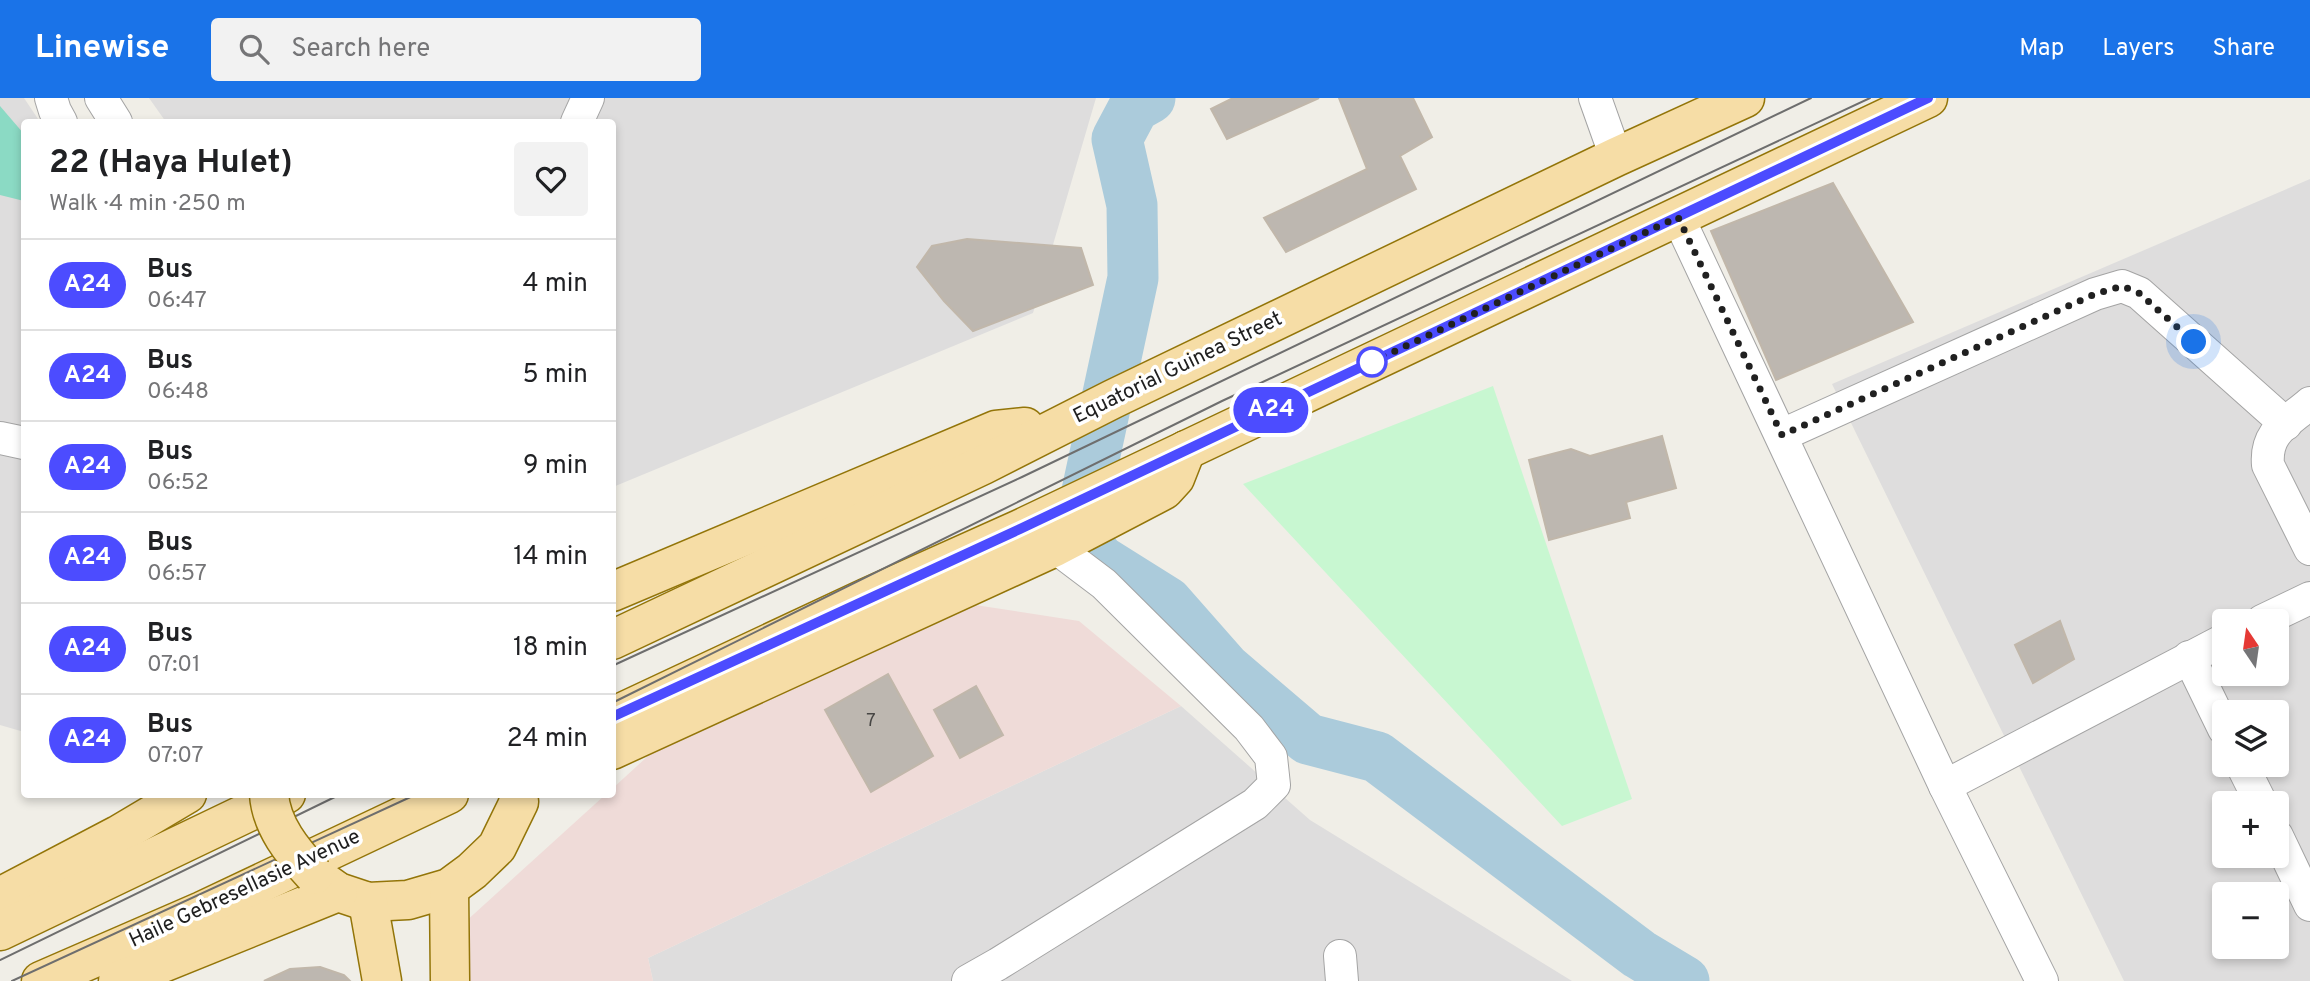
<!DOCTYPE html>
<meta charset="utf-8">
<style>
:root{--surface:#fff;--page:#f2f2f2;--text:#202124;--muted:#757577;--line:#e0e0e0;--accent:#1a73e8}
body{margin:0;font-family:Overpass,sans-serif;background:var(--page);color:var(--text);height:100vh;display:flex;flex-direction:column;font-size:26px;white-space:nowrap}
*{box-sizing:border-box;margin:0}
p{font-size:23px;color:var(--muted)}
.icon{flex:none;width:38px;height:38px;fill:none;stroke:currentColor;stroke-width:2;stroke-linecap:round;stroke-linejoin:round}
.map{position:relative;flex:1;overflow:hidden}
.side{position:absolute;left:21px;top:21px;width:595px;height:679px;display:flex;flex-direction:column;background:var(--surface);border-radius:7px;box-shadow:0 4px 10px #0003}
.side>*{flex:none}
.badge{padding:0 14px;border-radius:23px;font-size:24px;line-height:46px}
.needle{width:46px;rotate:347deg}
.fabs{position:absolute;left:2212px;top:511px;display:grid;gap:14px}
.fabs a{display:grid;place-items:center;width:77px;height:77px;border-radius:7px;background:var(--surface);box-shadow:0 4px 10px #0003;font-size:35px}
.you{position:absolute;width:35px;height:35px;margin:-18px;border:5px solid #fff;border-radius:50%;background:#1a73e8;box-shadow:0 0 0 10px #1a73e833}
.map>.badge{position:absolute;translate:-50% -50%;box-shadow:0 0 0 4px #fff}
.round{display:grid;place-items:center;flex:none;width:74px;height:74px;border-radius:7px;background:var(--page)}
.overview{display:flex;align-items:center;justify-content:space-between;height:119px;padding:0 28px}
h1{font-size:33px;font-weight:700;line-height:52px}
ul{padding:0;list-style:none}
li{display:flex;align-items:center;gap:21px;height:91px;padding:0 28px;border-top:2px solid var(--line)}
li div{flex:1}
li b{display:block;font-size:26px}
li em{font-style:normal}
li .badge{min-width:77px;font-weight:700;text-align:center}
header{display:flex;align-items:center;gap:42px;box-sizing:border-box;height:98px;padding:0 35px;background:var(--accent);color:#fff}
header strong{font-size:33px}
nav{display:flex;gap:38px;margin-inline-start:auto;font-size:24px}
.search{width:490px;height:63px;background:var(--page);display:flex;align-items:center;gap:18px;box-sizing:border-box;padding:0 24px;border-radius:7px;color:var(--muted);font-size:26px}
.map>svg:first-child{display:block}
</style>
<header>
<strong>Linewise</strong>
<div class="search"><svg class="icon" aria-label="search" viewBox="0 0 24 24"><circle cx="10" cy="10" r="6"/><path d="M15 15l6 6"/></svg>Search here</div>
<nav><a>Map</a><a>Layers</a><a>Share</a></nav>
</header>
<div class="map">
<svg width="2310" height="883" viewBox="0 0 2310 883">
<rect width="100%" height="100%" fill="#f0eee7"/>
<g fill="#dedddd" fill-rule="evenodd">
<polygon points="0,0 24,0 40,24 24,24 24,634 0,627"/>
<polygon points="149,0 1096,0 1033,215 613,389 612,24 166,24"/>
<path d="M2310,81V883H2124L1832,286ZM2224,523H2277V576H2224ZM2224,614H2277V667H2224ZM2224,705H2277V758H2224ZM2224,796H2277V849H2224Z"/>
<polygon points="1181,608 1310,722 1572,883 653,883 648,860"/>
</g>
<polygon fill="#efdbd8" points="962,505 1079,523 1181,608 648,860 653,883 439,883 431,855 605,697 612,696 613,690 684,625"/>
<polygon fill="#c8f7d1" points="1493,288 1632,701 1562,728 1243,386"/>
<polygon fill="#8bdac4" points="0,8 24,36 24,103 0,97"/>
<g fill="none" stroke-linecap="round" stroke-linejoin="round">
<polyline stroke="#abcbdb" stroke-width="51" points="1150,0 1134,9 1117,41 1132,107 1133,180 1078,435 1100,462 1167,504 1226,571 1308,641 1377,659 1639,856 1684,883"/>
</g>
<g fill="#bdb7b0" stroke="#c1b7aa" stroke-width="2">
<polygon points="1233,0 1319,0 1227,41 1211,11"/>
<polygon points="1339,0 1413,0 1432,39 1400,58 1416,91 1286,154 1264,120 1367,71"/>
<polygon points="1833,85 1913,224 1776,282 1711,133"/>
<polygon points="967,141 1081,150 1093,187 973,233 944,203 917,169 932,148"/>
<polygon points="1662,338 1676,390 1626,404 1630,420 1549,442 1529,362 1571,351 1590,358"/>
<polygon points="2060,523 2074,561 2033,585 2015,547"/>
<polygon points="888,576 933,658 871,694 825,612"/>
<polygon points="976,588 1003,637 960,660 934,612"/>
<polygon points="320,869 344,877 350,883 264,883 290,871"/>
</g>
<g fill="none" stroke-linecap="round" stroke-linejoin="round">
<g stroke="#a4a4a4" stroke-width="34">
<g id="minor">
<polyline points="51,0 55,13 61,24"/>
<polyline points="101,0 116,24"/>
<polyline points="1595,0 1616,59"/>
<polyline points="577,24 588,0"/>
<polyline points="1678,119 1945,688 2042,883"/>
<path d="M2310,305C2287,325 2265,334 2268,367L2310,451"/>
<polyline points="1782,337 2095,196 2122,188 2139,195 2286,326"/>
<polyline points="0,340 24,345"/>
<polyline points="2262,523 2310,500"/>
<polyline points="2189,559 2224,631"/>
<polyline points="2242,667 2261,705"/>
<polyline points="1945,688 2224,542"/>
<polyline points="2277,738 2310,807"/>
<polyline points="1340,858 1342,883"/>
<polyline points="968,883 998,866 1255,706 1274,687 1271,659 1249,630 1104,486 1055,449"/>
</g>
</g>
<g stroke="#937509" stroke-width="41">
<g id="major">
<polyline points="612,494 996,332 1025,329"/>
<polyline points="612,542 983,367 1113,301 1616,59 1745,0"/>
<polyline points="612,619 866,500 1020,431 1928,0"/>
<polyline points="612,652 1055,449 1164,392 1175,380 1186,352"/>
<polyline points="314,777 338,794 368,804 408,802 449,790 472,773 497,749 519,704 518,696"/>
<polyline points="449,790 450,883"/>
<polyline points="0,799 118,737 187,696"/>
<polyline points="368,804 382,883"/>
<polyline points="0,833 286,696"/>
<polyline points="41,883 202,813 449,696"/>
<polyline points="118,883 338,794"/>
</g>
</g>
<use href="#minor" stroke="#fff" stroke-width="32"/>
<use href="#major" stroke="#f6dda6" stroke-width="38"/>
<g stroke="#6e6e6e" stroke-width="2">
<polyline points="612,568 1022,379 1811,0"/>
<polyline points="612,605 1222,303 1870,0"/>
<polyline points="0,862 341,696"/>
<polyline points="12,883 417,696"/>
</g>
<g stroke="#937509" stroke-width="41" stroke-linecap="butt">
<path id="major-bridge" d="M269,696C271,728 293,754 314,777"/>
</g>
<use href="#major-bridge" stroke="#f6dda6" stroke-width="38"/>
</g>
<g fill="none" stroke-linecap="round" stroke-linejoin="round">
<g stroke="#fff" stroke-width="16">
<polyline id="line" points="612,619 1020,431 1928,0"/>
</g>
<use href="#line" stroke="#4c4cff" stroke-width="10"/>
<polyline stroke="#202020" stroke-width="7" stroke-dasharray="0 12.6" points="1372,264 1678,119 1782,337 2095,196 2122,188 2139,195 2194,244"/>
</g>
<circle fill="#fff" stroke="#4c4cff" stroke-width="3.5" cx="1372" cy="264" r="14"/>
<g text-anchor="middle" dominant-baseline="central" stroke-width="7" stroke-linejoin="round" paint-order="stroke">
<g font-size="18" fill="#474644">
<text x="871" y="623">7</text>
</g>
<g font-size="21" fill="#202020" stroke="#fff">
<text transform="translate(1178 270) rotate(-26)">Equatorial Guinea Street</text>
<text transform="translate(245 791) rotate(-25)">Haile Gebresellasie Avenue</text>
</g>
</g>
</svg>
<div class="fabs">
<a><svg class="needle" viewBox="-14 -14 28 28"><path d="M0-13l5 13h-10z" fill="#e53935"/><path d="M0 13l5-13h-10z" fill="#757577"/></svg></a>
<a><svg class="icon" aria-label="layers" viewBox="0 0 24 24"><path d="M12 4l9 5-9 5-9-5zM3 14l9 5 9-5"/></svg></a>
<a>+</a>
<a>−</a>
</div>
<div class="you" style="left:2194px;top:244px"></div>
<b class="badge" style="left:1271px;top:312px;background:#4c4cff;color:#fff">A24</b>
<section class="side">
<div class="overview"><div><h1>22 (Haya Hulet)</h1><p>Walk · 4 min · 250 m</p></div><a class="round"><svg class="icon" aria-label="heart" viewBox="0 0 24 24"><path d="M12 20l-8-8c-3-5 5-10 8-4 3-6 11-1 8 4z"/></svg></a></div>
<ul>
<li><span class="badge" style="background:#4c4cff;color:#fff">A24</span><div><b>Bus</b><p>06:47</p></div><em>4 min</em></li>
<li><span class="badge" style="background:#4c4cff;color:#fff">A24</span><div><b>Bus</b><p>06:48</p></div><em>5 min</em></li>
<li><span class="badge" style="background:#4c4cff;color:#fff">A24</span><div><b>Bus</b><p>06:52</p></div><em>9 min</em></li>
<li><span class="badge" style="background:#4c4cff;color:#fff">A24</span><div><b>Bus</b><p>06:57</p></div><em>14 min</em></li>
<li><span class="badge" style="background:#4c4cff;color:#fff">A24</span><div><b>Bus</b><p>07:01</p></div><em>18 min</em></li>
<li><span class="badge" style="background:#4c4cff;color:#fff">A24</span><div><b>Bus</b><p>07:07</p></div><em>24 min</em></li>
</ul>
</section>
</div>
